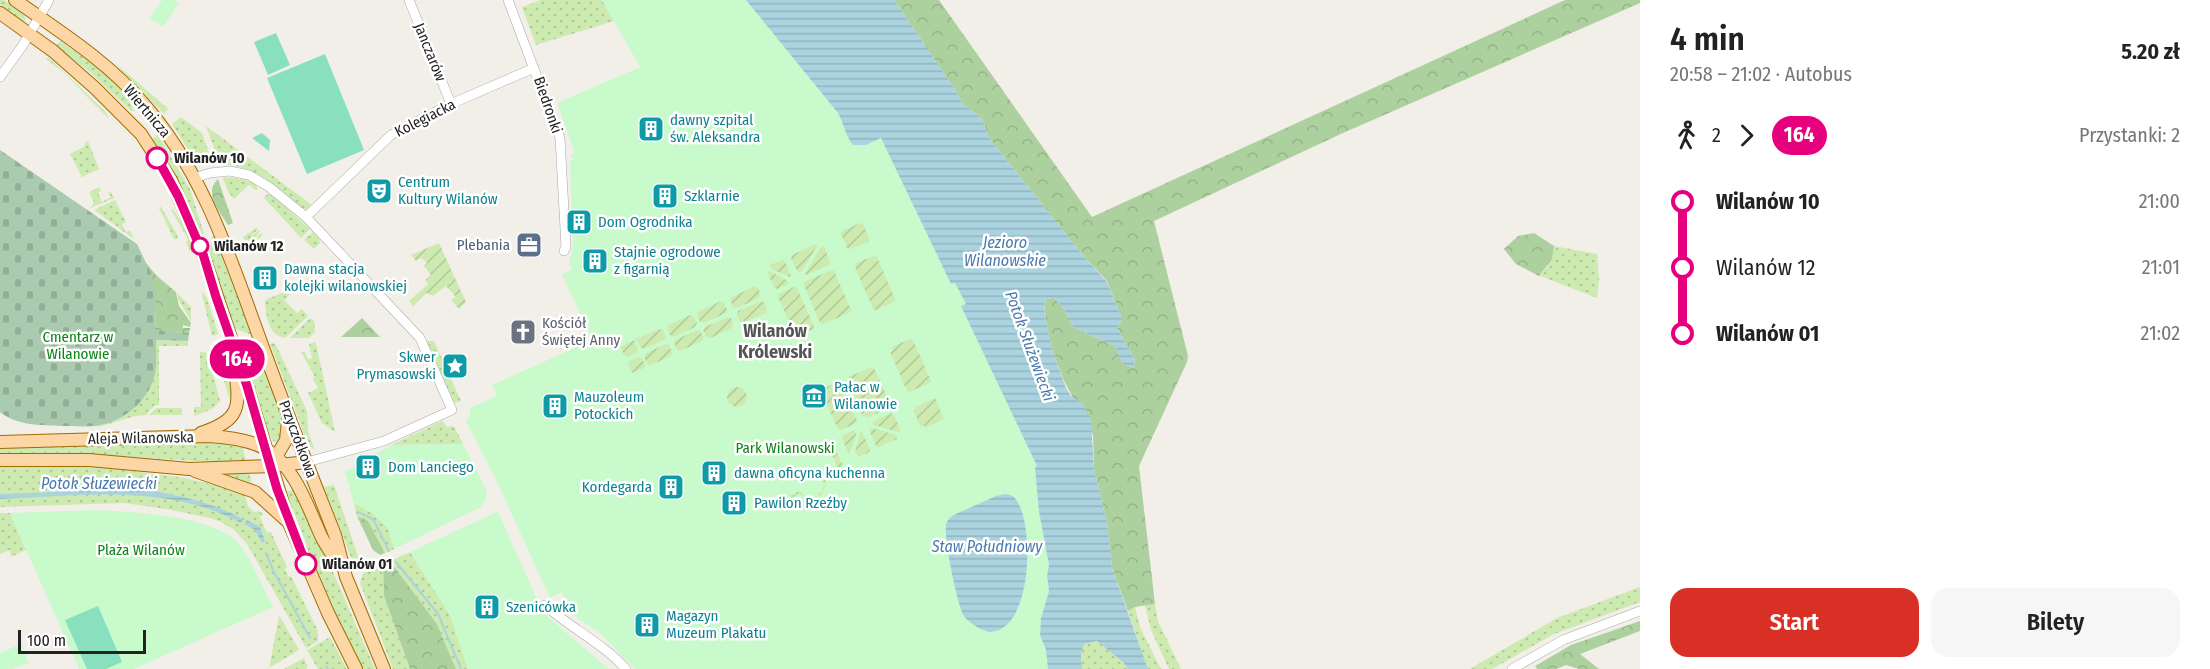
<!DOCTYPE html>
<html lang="pl">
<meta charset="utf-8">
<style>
:root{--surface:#fff;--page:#f6f6f6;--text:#222;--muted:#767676;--accent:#d93025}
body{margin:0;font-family:"Fira Sans Condensed",sans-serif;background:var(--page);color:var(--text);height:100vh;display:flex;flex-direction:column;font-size:22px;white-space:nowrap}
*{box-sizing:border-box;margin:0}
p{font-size:20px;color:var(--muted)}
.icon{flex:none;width:33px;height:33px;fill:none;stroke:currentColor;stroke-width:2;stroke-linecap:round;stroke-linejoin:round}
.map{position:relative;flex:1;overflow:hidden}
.panel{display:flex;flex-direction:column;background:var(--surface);width:570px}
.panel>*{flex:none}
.badge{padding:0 12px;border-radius:20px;font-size:21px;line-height:39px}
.scale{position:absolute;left:18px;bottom:15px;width:128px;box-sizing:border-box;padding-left:6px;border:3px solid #222;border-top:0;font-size:16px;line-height:21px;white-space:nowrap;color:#222;-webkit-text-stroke:4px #fff;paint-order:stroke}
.map>.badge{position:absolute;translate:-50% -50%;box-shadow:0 0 0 3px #fff}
.legs{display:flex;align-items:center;gap:9px;height:66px;padding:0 30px;font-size:20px}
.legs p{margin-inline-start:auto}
.overview{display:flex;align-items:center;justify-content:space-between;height:102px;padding:0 30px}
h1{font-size:33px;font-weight:600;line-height:45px}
.cta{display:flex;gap:12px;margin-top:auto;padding:12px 30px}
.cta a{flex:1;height:69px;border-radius:18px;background:var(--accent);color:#fff;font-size:24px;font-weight:600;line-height:69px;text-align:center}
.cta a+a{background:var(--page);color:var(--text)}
ul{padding:0 30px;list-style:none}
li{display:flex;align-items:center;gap:21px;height:66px;font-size:22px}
li i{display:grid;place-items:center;width:9px;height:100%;margin:0 8px;background:currentColor}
li i::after{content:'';width:15px;height:15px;margin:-8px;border:4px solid;border-radius:50%;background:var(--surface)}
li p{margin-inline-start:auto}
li:first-child i{background:linear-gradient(#0000 50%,currentColor 0)}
li:last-child i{background:linear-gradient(currentColor 50%,#0000 0)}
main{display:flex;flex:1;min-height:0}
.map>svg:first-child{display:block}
</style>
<main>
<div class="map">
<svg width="1640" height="669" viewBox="0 0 1640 669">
<defs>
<pattern id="grass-dots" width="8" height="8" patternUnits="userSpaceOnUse" patternTransform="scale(1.5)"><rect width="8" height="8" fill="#cdebb0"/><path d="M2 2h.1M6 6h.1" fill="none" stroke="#b0c997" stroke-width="1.8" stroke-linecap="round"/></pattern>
<pattern id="forest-crowns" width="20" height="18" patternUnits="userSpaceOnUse" patternTransform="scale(1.5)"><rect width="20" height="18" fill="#add19e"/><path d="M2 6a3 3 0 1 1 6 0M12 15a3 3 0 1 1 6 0" fill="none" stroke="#95b388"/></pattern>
<pattern id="cemetery-stones" width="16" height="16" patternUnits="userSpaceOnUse" patternTransform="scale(1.5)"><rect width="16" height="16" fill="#aacbaf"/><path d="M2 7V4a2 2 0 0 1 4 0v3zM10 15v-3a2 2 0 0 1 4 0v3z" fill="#92ae96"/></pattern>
<pattern id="garden-furrows" width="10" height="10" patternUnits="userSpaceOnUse" patternTransform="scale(1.5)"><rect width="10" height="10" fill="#cdebb0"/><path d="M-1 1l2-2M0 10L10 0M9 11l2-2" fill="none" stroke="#b0c997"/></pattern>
<pattern id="water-rules" width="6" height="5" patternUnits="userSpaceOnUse" patternTransform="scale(1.5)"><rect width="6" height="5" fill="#aad3df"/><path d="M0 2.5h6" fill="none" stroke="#92b5bf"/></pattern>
</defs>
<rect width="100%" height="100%" fill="#f2efe9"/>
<g fill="url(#grass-dots)">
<polygon points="0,0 4,0 24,14 26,20 22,21 0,5"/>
<polygon points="541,0 602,0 614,21 536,45 522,7"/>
<path d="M60,41C83,57 125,83 134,111H131L90,72L56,46Z"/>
<polygon points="48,57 105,111 109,119 63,72 46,59"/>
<polygon points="114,62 165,106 168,109 164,114"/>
<polygon points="181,117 202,133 213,165 201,165 196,162 172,124"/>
<path d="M206,126L312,205L307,209L302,208C278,187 254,164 220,165Z"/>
<polygon points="158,135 190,189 204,234 202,234 171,167 152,139"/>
<polygon points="88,141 99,169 82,177 70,154 85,146 84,143"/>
<path d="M223,178C235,177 247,179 257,185V191L249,185L234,199L228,192Z"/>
<polygon points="99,187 101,191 98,193 102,202 111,197 108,192 110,191 114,198 90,208 94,202 89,192"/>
<polygon points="271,194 310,229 301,238 264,198 266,195"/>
<polygon points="115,200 126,222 122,224 126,232 130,230 134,239 94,210"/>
<polygon points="161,207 178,236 177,239 174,239 159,208"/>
<polygon points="173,209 182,223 194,250 192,254 186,243 188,239 171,210"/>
<polygon points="256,228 258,229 251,237 259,230 260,231 253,241 261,233 263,234 254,243 247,246 243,237"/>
<polygon points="313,232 319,238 320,243 314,249 304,240"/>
<polygon points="213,235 252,335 235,329 209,253"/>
<polygon points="1554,246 1597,254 1599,278 1597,298 1540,276 1552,259"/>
<polygon points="201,290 207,298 218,334 212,336"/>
<path d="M289,290L291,293L284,300L297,313L302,309L308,316L285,338C268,335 266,316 265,300Z"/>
<polygon points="178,294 191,307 191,321 178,299"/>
<polygon points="310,318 314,321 315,332 309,338 290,338"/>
<path d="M156,340L188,341V346H159V405H155L147,413V415C127,415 112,426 92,427L104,424L142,400L155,371Z"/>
<polygon points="427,341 434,341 461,401 454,403"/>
<path d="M240,342L251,349H257C266,372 292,420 277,442L273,441L267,430Z"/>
<polygon points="316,342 316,343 335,432 322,423 308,393 318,388 313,379 315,377 301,352 305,352 308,359 312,358 309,344"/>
<polygon points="273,343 276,345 307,411 308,431 315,451 308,444 270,344"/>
<polygon points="223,348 232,378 233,404 228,395 216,353"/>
<polygon points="200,352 205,352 208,355 220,401 212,409 194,416 194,407 201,407"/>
<polygon points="156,408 182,408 182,415 149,415"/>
<polygon points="442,421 447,427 454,426 463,444 391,445"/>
<polygon points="202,441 224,442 243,447 246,463 224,463 75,453 0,455 0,446"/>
<polygon points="96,466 185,478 244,492 248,506 254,512 258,511 262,513 263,515 260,517 267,533 271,532 287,567 285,569 289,577 291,576 318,631 318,641 306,648 247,544 233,529 221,522 210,518 166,509 124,503 0,507 0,467"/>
<polygon points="223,472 249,472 252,484 223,475"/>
<polygon points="334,485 361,565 352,560 324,487"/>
<polygon points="294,490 330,565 375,669 361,669 327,595 285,491"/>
<polygon points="354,503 372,513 388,528 394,549 385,553 368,521 357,516"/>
<polygon points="0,513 10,513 26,550 11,557 10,550 0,554"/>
<polygon points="410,552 450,615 468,669 456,669 437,624 390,561"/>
<polygon points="383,564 384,596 410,669 393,669 360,583 363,573"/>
<polygon points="1640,587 1640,602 1554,634 1492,669 1470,669 1557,618"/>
<polygon points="1155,604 1158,621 1181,669 1169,669 1151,630 1145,605"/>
<polygon points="1135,607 1140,627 1161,669 1148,669 1128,611"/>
<polygon points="279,615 299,650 269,668 279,616"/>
<polygon points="330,637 347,669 318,669 307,650"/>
<polygon points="1098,641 1124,662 1128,669 1082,669 1081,654 1084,644"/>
<polygon points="304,658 308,667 306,669 284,669"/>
</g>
<g fill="url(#forest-crowns)">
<polygon points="894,0 939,0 1092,217 1565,0 1640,0 1640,3 1343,133 1154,221 1188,356 1187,362 1139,466 1155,604 1135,607 1128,611 1112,568 1107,523 1094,469 1093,435 1064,381 1052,350 1046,321 1044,303 1047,299 1054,298 1062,306 1073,327 1115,346 1123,364 1134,368 1135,360 1117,328 1122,319 1107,281 1081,253 989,138 982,119 962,103 956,91"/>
<path d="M218,179L233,223L228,225C220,212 203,192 218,179Z"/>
<polygon points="1534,233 1554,246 1552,259 1539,276 1516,264 1504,249 1518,236"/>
<path d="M145,262L157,276L176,292L179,306L191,323L190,327L183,325V328H190L189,333L155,332C156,307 156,285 145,262Z"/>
<polygon points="362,318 380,337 341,337"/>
<polygon points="357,516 368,521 385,553 380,555 373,550"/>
<polygon points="390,561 437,624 456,669 410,669 384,596 383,564"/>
<polygon points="1640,621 1640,631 1580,654 1599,669 1579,669 1566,665 1556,669 1537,669 1535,666 1571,645"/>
</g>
<path fill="url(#cemetery-stones)" d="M0,150L137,244L151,273L156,297L155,331L189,333L188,341L156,340C156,349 157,359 156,368C152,399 124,423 94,426C83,427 72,426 62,426C40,425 18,426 0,412Z"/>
<g fill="#c8facc">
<polygon points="162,0 174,0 179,3 163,27 150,18"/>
<polygon points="602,0 746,0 838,113 845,125 866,145 881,137 951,284 955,282 966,304 962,307 1037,466 1039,512 1049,565 1047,576 1049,591 1041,618 1040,634 1046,650 1048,669 635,669 601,634 573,615 562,592 550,598 499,486 466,421 470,416 470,408 497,396 492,385 592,340 562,274 572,270 569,263 573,246 570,162 573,160 571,154 575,153 557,103 640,67"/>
<polygon points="463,444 487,491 483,506 394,549 388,528 372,513 354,503 345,472 391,445"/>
<path d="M97,510C136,512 201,515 233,538C247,548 264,590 273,607L134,669H79L10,513Z"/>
<polygon points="497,512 499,514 543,613 609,669 468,669 450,615 410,552"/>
<polygon points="21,644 29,663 12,669 0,669 0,653"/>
</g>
<g fill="url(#garden-furrows)">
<polygon points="860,223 863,224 869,238 868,242 850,249 847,248 841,234 842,231"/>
<polygon points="439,243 466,302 459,309 451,300 456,297 446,286 433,296 426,293 413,306 409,301 428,284 425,280 431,275 424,266 427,263 421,258 416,261 411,255"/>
<polygon points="816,244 817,246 802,271 798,273 791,258 792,255"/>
<polygon points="824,246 830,262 829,265 806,275 805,274 820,248"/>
<polygon points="874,256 877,257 895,299 894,302 876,310 873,309 855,267 856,263"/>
<polygon points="782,260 785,261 791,276 789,277 772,269 770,265"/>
<polygon points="832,270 834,271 851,310 849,313 823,324 820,323 804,285 804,282"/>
<polygon points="769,271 786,280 788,284 777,289 774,287 767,272"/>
<polygon points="755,286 758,288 760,293 759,298 737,308 733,307 730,300 732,297"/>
<polygon points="794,287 797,288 814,326 813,329 798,336 795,335 778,297 779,294"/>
<polygon points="721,301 724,303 727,309 726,313 703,323 700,322 697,315 698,312"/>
<polygon points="761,301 765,303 767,308 766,313 743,323 740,322 737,315 738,311"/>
<polygon points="690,315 694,317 697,323 695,327 674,337 670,335 667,328 668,325"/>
<polygon points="728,317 731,318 733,324 732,328 710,338 706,337 703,330 705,327"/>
<polygon points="659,329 663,330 666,337 664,340 644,349 641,348 636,339"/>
<polygon points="697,330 700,331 704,338 702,341 680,351 677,350 674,343 675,340"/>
<polygon points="910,339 913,340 931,381 930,383 909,392 907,391 890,352 893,350 892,347"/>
<polygon points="634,340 638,349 636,353 628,357 625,356 620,347"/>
<polygon points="666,344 669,345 672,352 671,356 648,366 644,357 646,353"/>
<polygon points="638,357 642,358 646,367 632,373 628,364 630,361"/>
<polygon points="872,367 874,368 891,405 889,408 866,418 865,416 863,417 847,381 848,377"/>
<polygon points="837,382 840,383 857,420 856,423 841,430 838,429 821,392 822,389"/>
<circle cx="737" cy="397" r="10"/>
<polygon points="935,398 944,419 925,428 924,425 921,427 913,410 916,409 915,407"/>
<polygon points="891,413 894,415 901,431 898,432 874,425 872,422"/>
<polygon points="872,428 896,435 897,439 879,447 876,446 869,429"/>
<polygon points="854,430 856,435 849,455 842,438 843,435"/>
<polygon points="862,432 870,449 869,452 858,457 855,452 860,433"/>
<polygon points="831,440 843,466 838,468 826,442"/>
<path d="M845,470L846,472L826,481C825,493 820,499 808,499L799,494L779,503L778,501L784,500L786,497L789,498L791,494L795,495L797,492H802L804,496L807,495L810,498L818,496V493L823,491L822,488L825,485L823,482L827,477L831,478L832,475H836L837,473H842Z"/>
</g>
<g fill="#88e0be">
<polygon points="276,33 290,65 268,75 254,42"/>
<polygon points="325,54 364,150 307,174 267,78"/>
<polygon points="262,133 270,140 269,151 252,138"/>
<polygon points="98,606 122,662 106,669 87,669 65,620"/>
</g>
<g fill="url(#water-rules)">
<path d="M746,0H894L956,91L962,103L982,119L989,138L1081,253L1107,282L1122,319L1117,328L1135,360L1134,368L1123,364L1115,346L1073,327L1062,306L1054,298L1047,299L1044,303L1045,316L1052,350L1066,388L1071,396L1083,404L1091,421L1094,469L1107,523L1112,568L1148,669H1128L1123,662L1097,641L1084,644L1081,654L1082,669H1048L1046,650L1040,635L1041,618L1049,591L1047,576L1049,565L1039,512L1035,467L1037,466L961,306L966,304L955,283L951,284L881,138L866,145H853C845,135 844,124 838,113Z"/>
<path d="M142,489C177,495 212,502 243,519L241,523C167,483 80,496 0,499V494Z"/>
<path d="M1006,494C1011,495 1014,496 1017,501C1034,525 1033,629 991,632C983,632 968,622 964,616C957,605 944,538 946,525C947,519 953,515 958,513L996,496Z"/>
<polygon points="247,520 260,527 265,541 262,543 255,530 244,524"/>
</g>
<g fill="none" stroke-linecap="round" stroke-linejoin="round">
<g stroke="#aad3df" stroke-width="2">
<polyline points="358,512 373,519 389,551"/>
<polyline points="266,553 274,572 310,638"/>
<polyline points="396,562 438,614 461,669"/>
<polyline points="326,666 328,669"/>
</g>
<g stroke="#a9a9a9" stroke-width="10">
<g id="minor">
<polyline points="409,0 451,104"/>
<polyline points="508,0 560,138 566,247 564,251"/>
<polyline points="0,77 23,45 49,0"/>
<polyline points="194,178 210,173 230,171 249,175 269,187 306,217 420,338 452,410 384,441 307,462"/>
<polyline points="306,217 391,135 451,104 534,68"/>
<path d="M545,605C570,628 603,643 626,669"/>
<polyline points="1512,669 1563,640 1640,611"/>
</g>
</g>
<g stroke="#a06b00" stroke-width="14">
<g id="major">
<path d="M15,0C59,31 107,61 142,102C203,170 231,260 262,345C285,408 310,472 335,535L346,577L384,669"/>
<polyline points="0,13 53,51 95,88 141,134 171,180 203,254 247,386 289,523 328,613 356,669"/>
<path d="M201,433C241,420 240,407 235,369"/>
<path d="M0,442L208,436C227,437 250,440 266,449C295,466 309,510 322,538C327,547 333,556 339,565"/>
<polyline points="0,460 89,460 189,469 271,466 307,462"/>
<polyline points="273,462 286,440 288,421"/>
<polyline points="195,471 255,492 286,520"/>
</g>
</g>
<use href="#minor" stroke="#fff" stroke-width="9"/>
<use href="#major" stroke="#fcd6a4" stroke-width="12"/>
</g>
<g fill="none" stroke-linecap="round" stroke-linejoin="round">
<g stroke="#fff" stroke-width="14">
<polyline id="line-1" points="157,158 178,196 203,254 216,297 247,386 277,489 306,564"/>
</g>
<use href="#line-1" stroke="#e6007e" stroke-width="9"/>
</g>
<defs>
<g id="building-square" transform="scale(1.35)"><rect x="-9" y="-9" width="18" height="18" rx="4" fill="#0f9aa8" stroke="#fff"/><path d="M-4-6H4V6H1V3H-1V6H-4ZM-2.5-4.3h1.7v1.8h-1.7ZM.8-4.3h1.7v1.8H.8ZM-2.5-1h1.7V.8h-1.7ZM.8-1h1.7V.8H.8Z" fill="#fff"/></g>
<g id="theatre-square" transform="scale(1.35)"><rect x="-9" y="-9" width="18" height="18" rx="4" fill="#0f9aa8" stroke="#fff"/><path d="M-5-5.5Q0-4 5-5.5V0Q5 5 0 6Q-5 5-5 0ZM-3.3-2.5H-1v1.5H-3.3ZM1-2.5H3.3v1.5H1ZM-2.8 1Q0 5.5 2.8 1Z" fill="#fff"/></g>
<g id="office-square" transform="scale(1.35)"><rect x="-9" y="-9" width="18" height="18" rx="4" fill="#5c6f8a" stroke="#fff"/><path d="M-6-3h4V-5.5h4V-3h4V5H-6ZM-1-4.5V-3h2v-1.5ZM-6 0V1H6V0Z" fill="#fff"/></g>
<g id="church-square" transform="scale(1.35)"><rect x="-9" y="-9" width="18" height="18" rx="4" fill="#6b7280" stroke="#fff"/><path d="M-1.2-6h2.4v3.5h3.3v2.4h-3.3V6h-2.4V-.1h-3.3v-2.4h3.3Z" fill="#fff"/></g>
<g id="sight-square" transform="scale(1.35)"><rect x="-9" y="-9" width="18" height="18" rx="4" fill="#0f9aa8" stroke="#fff"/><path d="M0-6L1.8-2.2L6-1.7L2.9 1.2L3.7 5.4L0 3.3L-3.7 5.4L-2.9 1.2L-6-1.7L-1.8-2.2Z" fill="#fff"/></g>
<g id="museum-square" transform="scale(1.35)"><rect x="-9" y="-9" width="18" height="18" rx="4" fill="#0f9aa8" stroke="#fff"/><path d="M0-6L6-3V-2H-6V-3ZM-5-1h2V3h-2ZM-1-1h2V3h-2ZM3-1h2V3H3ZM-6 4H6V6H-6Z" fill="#fff"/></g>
</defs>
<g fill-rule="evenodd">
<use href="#building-square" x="651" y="129"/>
<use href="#theatre-square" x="379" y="191"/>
<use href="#building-square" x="665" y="196"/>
<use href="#building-square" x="579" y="222"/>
<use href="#office-square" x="529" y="245"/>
<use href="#building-square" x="595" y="261"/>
<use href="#building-square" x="265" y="278"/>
<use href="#church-square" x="523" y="332"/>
<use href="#sight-square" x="455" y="366"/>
<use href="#museum-square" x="814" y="396"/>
<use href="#building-square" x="555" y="406"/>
<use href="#building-square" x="368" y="467"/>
<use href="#building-square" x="714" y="473"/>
<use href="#building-square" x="671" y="487"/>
<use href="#building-square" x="734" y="503"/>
<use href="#building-square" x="487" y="607"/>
<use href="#building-square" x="647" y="625"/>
</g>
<g fill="#fff" stroke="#e6007e" stroke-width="3">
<circle cx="157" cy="158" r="10"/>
<circle cx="200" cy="246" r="8"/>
<circle cx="306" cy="564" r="10"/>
</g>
<g text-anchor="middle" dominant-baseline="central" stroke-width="5" stroke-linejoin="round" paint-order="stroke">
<g font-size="15" fill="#222" stroke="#fff">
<text transform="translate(430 52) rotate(68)">Janczarów</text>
<text transform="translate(548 105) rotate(71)">Biedronki</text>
<text transform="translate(147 111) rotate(50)">Wiertnicza</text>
<text transform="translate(425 118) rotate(-27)">Kolegiacka</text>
<text transform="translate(141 438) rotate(-1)">Aleja Wilanowska</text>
<text transform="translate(298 439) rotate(69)">Przyczółkowa</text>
</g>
<g font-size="15" fill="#0d838f" stroke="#fff" text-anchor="start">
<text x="670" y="120">dawny szpital<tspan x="670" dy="17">św. Aleksandra</tspan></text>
<text x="398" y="182">Centrum<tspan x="398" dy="17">Kultury Wilanów</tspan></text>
<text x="684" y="196">Szklarnie</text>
<text x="598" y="222">Dom Ogrodnika</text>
<text x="614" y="252">Stajnie ogrodowe<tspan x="614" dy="17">z figarnią</tspan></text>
<text x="284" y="269">Dawna stacja<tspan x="284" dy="17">kolejki wilanowskiej</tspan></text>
<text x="436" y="357" text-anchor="end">Skwer<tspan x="436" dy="17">Prymasowski</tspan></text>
<text x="834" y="387">Pałac w<tspan x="834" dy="17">Wilanowie</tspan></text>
<text x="574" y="397">Mauzoleum<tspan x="574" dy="17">Potockich</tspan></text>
<text x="388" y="467">Dom Lanciego</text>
<text x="734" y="473">dawna oficyna kuchenna</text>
<text x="652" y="487" text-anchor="end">Kordegarda</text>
<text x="754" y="503">Pawilon Rzeźby</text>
<text x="506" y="607">Szenicówka</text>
<text x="666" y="616">Magazyn<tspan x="666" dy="17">Muzeum Plakatu</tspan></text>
</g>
<g font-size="15" font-weight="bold" fill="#222" stroke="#fff" text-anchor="start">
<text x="174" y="158">Wilanów 10</text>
<text x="214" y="246">Wilanów 12</text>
<text x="322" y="564">Wilanów 01</text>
</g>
<g font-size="15" fill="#4e5e75" stroke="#fff" text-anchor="end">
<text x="510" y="245">Plebania</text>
</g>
<g font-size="15" fill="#5b616d" stroke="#fff" text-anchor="start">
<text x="542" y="323">Kościół<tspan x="542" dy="17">Świętej Anny</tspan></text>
</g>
<g font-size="15" fill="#0c8416" stroke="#fff">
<text x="78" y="337">Cmentarz w<tspan x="78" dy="17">Wilanowie</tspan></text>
<text x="785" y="448">Park Wilanowski</text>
<text x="141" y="550">Plaża Wilanów</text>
</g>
<g font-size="16" font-style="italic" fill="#4a7aab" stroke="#fff">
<text x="1005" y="242">Jezioro<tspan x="1005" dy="18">Wilanowskie</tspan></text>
<text transform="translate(1030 346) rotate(70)">Potok Służewiecki</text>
<text x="99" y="483">Potok Służewiecki</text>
<text x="987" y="546">Staw Południowy</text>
</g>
<g font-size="18" font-weight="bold" fill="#555" stroke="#fff">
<text x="775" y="331">Wilanów<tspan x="775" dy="21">Królewski</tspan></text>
</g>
</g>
</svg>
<div class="scale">100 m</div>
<b class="badge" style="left:237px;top:359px;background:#e6007e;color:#fff">164</b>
</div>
<section class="panel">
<div class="overview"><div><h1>4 min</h1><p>20:58 – 21:02 · Autobus</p></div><b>5.20 zł</b></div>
<div class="legs"><svg class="icon" aria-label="walk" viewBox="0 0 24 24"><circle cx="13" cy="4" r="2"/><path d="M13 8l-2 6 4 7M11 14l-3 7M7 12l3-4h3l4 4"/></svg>2<svg class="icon" aria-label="forward" viewBox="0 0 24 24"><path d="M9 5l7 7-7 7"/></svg><b class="badge" style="background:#e6007e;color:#fff">164</b><p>Przystanki: 2</p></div>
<ul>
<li><i style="color:#e6007e"></i><b>Wilanów 10</b><p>21:00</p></li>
<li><i style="color:#e6007e"></i><span>Wilanów 12</span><p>21:01</p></li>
<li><i style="color:#e6007e"></i><b>Wilanów 01</b><p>21:02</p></li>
</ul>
<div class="cta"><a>Start</a><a>Bilety</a></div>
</section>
</main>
